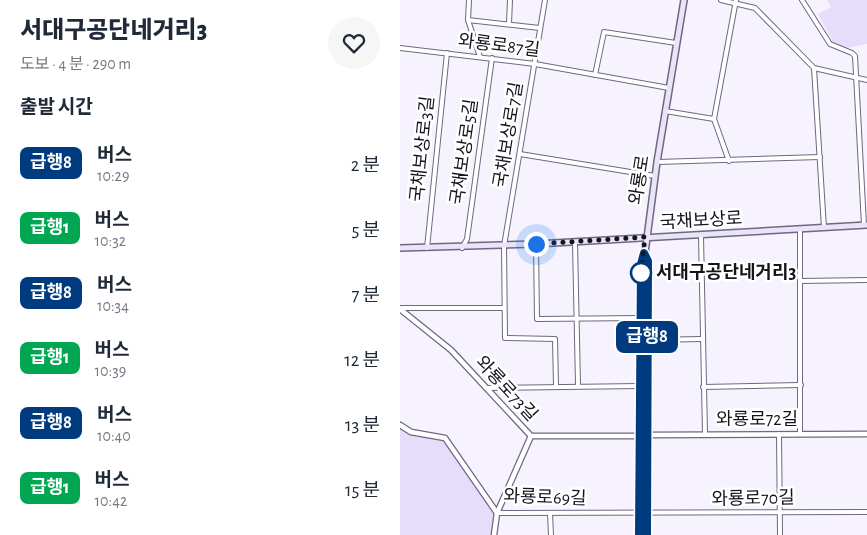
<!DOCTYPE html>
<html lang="ko">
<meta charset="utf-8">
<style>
:root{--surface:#fff;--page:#f6f6f7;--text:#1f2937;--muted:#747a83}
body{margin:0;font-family:"Alegreya Sans","Noto Sans KR",sans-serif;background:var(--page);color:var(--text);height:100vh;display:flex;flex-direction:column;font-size:19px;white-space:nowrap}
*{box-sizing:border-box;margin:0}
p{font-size:16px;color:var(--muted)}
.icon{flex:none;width:28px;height:28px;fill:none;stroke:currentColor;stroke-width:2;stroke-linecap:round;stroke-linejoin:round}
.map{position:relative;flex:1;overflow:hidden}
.sheet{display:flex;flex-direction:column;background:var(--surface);width:400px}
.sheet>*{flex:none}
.badge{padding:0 10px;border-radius:8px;font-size:18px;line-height:32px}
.you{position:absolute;width:25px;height:25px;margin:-12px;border:4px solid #fff;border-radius:50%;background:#1a73e8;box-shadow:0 0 0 8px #1a73e833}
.map>.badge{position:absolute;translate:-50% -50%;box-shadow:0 0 0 2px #fff}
h2{padding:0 20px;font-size:19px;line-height:45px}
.round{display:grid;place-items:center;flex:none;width:52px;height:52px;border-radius:26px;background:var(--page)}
.headline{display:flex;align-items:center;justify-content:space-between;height:85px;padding:0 20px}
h1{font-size:24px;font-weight:800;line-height:38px}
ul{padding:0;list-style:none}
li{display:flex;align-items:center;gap:15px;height:65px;padding:0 20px}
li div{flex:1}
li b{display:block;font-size:19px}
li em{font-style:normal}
li .badge{min-width:55px;font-weight:700;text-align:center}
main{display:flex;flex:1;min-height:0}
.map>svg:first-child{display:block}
</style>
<main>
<section class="sheet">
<div class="headline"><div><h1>서대구공단네거리3</h1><p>도보 · 4 분 · 290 m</p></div><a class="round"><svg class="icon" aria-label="heart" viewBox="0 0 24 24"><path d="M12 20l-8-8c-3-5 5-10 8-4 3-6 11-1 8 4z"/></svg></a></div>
<h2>출발 시간</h2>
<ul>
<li><span class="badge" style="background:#003b80;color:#fff">급행8</span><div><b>버스</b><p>10:29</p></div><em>2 분</em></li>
<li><span class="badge" style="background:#00a651;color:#fff">급행1</span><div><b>버스</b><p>10:32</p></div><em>5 분</em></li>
<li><span class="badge" style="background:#003b80;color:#fff">급행8</span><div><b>버스</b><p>10:34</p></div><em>7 분</em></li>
<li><span class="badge" style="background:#00a651;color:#fff">급행1</span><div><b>버스</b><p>10:39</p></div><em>12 분</em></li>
<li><span class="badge" style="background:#003b80;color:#fff">급행8</span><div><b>버스</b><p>10:40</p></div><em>13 분</em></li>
<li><span class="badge" style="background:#00a651;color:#fff">급행1</span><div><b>버스</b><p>10:42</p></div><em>15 분</em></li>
</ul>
</section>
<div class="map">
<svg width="467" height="535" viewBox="0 0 467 535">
<rect width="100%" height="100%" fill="#f6f3fe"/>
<g fill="#e5ddf9">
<polygon points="427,0 467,0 467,44 446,48 433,42 418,14 431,7"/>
<polygon points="0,427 10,434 44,440 94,512 91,535 0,535"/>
</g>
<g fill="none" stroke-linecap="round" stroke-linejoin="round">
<g stroke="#6f6880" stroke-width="6">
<g id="minor">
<polyline points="69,0 68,20 80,57"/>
<polyline points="145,0 104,246 105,338 155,339 156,386"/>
<polyline points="321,0 355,8 414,68 467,80"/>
<polyline points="402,0 430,44 452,53 455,56 464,225"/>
<polyline points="68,20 140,28"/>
<polyline points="109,23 110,0"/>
<polyline points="0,48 135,64 269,88"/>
<polyline points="414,68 424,228"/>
<polyline points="195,75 204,32 276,43"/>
<polyline points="265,111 314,119"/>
<polyline points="120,154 255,176"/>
<polyline points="329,161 314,119 336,0"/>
<polyline points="257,162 420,157"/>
<polyline points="400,229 400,434"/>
<polyline points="301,236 305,434"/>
<polyline points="175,242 178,385"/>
<polyline points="136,244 137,319 240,318"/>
<polyline points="27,248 47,53"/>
<polyline points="62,248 67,239 92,58"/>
<polyline points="401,281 467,280"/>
<polyline points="0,308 104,308"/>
<polyline points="247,340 302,339"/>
<polyline points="303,387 401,385"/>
<polyline points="86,388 240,386"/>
<polyline points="379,434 380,535"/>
<polyline points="97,513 467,512"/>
<polyline points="150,513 151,535"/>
</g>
</g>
<g stroke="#6f6880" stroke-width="7">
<g id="tertiary">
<polyline points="0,309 51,350 131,436 239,436"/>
<polyline points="0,425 11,432 45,438 97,513"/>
<polyline points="247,435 467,434"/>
<polyline points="94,535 97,513 131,436"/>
</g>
</g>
<g stroke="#6f6880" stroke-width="8">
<g id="secondary">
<polyline points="0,248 136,244 467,225"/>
<polyline points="245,253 248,261 247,535"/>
<polyline points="239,535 241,261 245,253 257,162 284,0"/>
</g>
</g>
<use href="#minor" stroke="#fff" stroke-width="4"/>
<use href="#tertiary" stroke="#fff" stroke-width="4.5"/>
<use href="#secondary" stroke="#eae4f8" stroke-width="5"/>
</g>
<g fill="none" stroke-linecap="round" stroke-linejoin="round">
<g stroke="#fff" stroke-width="11">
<polyline id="line" points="239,535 241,264 244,253 248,261 247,535"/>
</g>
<use href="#line" stroke="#003b80" stroke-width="8"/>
<polyline stroke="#15131c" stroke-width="5" stroke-dasharray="0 9" points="136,244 245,237 241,273"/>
</g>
<circle fill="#fff" stroke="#003b80" stroke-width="2.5" cx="241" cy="273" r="10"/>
<g text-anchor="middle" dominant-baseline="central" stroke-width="5" stroke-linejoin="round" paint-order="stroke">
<g font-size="18" fill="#15131c" stroke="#fff">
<text transform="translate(99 46) rotate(7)">와룡로87길</text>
<text transform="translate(109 135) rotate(-81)">국채보상로7길</text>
<text transform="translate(23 149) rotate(-84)">국채보상로3길</text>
<text transform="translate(65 152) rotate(-82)">국채보상로5길</text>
<text transform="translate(240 180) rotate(-81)">와룡로</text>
<text transform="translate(301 221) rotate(-3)">국채보상로</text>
<text transform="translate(106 389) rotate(47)">와룡로73길</text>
<text x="357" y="420">와룡로72길</text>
<text transform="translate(145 498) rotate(2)">와룡로69길</text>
<text transform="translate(353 499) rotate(-1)">와룡로70길</text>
</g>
<g font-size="18" font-weight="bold" fill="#15131c" stroke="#fff" text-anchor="start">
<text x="256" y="273">서대구공단네거리3</text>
</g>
</g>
</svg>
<div class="you" style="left:136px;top:244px"></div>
<b class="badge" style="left:247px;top:337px;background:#003b80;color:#fff">급행8</b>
</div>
</main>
